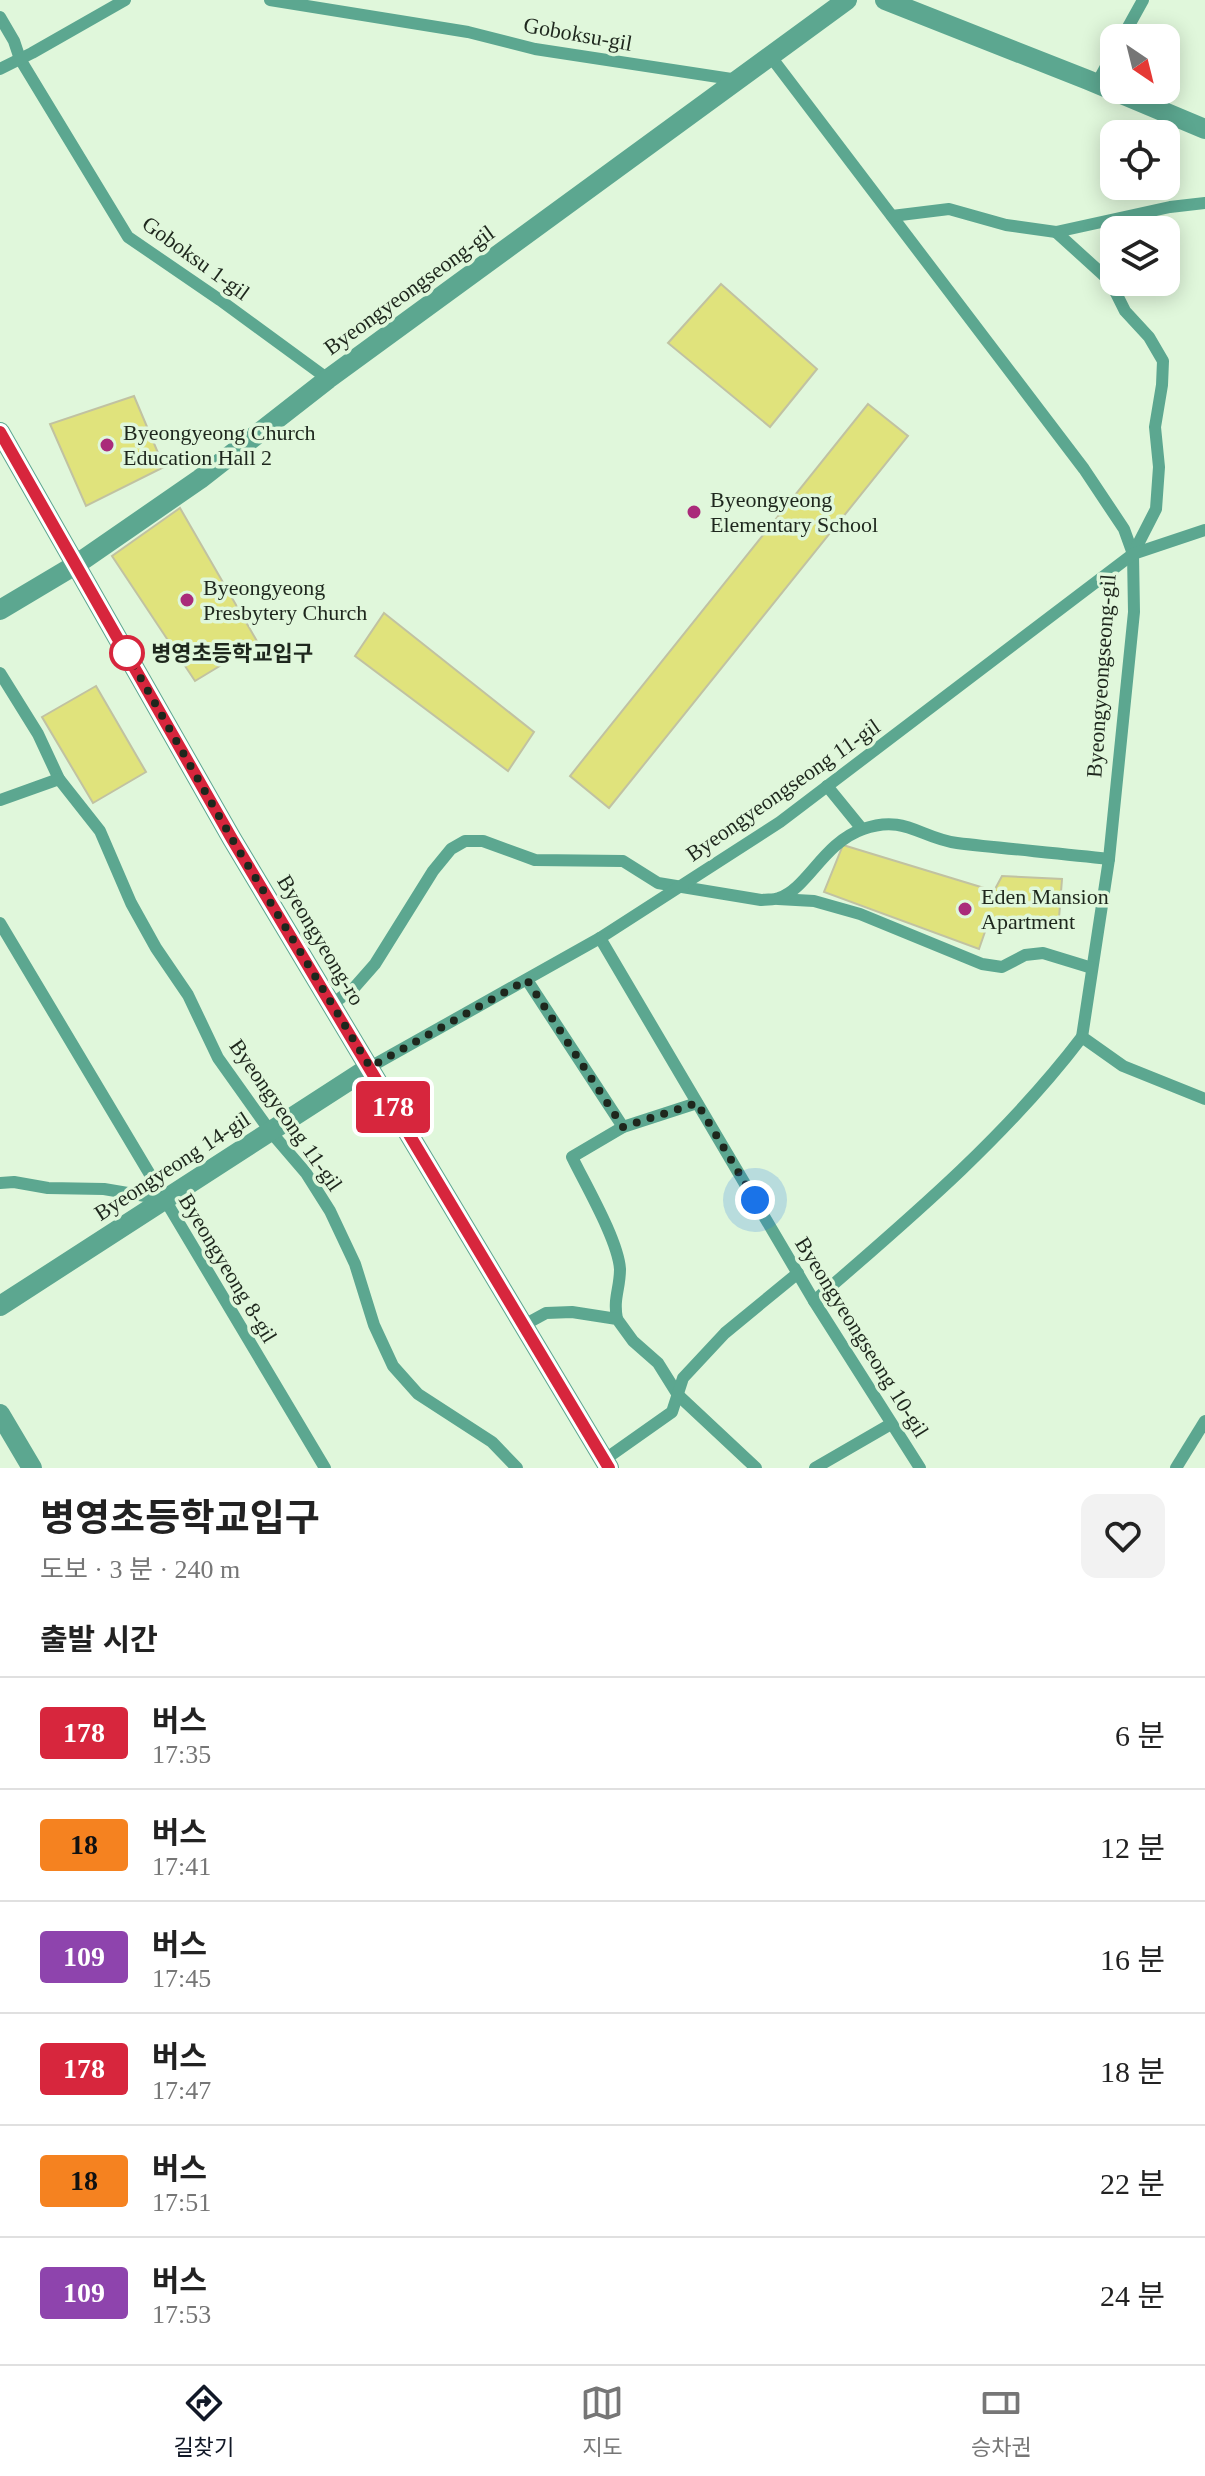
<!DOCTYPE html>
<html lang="ko">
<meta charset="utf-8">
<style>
:root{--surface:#fff;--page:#f2f2f2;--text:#222;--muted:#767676;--line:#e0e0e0;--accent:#111827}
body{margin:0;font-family:"Times New Roman","Noto Sans KR",serif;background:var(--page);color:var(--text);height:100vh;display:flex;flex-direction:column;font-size:30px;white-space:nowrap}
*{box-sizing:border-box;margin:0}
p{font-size:26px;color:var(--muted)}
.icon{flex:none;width:44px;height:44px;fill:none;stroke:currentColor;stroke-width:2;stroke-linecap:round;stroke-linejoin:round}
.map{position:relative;height:1468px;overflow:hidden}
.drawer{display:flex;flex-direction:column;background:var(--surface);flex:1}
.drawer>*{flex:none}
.badge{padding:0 16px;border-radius:6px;font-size:28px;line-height:52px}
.needle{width:52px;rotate:145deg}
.controls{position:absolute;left:1100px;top:24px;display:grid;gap:16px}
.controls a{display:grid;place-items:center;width:80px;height:80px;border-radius:16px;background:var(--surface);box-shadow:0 4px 20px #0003;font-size:40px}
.you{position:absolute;width:40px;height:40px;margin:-20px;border:6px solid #fff;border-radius:50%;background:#1a73e8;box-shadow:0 0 0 12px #1a73e833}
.map>.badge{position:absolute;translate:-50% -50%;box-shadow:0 0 0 4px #fff}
h2{padding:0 40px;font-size:30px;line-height:72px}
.round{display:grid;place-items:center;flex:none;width:84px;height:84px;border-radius:16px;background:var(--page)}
.headline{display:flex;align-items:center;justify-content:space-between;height:136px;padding:0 40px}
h1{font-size:38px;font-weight:700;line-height:60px}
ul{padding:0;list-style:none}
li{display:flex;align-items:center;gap:24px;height:112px;padding:0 40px;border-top:2px solid var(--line)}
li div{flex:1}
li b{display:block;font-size:30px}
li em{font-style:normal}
li .badge{min-width:88px;font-weight:700;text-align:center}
.menu{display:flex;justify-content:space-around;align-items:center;height:112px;border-top:2px solid var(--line);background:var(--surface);font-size:22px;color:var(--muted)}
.menu a{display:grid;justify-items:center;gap:4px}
.menu .active{color:var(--accent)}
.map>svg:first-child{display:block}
</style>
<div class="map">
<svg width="1205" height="1468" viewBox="0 0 1205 1468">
<rect width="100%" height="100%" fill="#e0f7db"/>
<g fill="#e0e37c" stroke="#c1c2a2" stroke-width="2">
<polygon points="721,284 817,369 770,427 668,343"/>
<polygon points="134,396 164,467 86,506 50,424"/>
<polygon points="868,404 908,436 609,808 570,776"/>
<polygon points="180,508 258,643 195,681 112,556"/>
<polygon points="384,613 534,732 508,771 355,656"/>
<polygon points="96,686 146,772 93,803 42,717"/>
<polygon points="843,845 994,891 1002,876 1062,879 1058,931 987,926 979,949 824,892"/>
</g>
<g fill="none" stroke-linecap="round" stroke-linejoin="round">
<g stroke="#5ca790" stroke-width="12">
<polyline points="270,0 468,32 535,49 738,80"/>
<polyline points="0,17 14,41 20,59 128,237 220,300 328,379"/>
<polyline points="1122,38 1143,0"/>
<polyline points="771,57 1084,469 1124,529 1133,554 1134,612 1109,859 1082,1037 1123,1066 1205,1099"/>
<polyline points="0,69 32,53 125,0"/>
<polyline points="1097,83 1114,52"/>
<polyline points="892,216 949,209 1006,225 1056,232 1170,207 1205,203"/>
<polyline points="1056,232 1110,281 1125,311 1149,337 1163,361 1162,385 1155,427 1159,467 1156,509 1133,554"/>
<polyline points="0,673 38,734 59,779 100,831 131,903 156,948 188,995 218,1058 270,1131 306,1173 330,1211 355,1264 374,1325 393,1366 418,1394 492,1442 517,1468"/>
<polyline points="827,786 862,829"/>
<polyline points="0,800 59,779"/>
<polyline points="778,899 814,901 860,914 982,964 1002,967 1025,955 1043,953 1092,968"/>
<polyline points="0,923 325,1468"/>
<polyline points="600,938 814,1301 920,1468"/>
<polyline points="527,980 623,1127"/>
<path d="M332,1004L353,989L375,964L433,871L451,849L465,841H483L535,860L623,861L658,883L761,900C767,899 774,900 779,898C808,888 823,843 863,829C905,814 920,838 957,843C1007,849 1058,853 1109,859"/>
<polyline points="370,1067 600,938 780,822 1133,554 1205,530"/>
<polyline points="0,1183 14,1182 48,1188 104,1189 163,1199"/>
<path d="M814,1301C909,1219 1006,1137 1082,1037"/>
<path d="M617,1319C613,1298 620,1289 620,1269C618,1240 585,1184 572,1157L623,1127L697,1103"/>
<polyline points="524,1325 546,1313 572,1312 617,1319 633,1341 658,1363 678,1395 756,1468"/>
<polyline points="604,1460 672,1412 683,1378 725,1333 798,1273"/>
<polyline points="815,1468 891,1424"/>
<polyline points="1176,1468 1205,1421"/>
</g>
<g stroke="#5ca790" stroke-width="20">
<polyline points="885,0 1088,80 1205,129"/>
<polyline points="0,610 77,564 200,479 328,379 847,0"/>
<polyline points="0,1306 370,1067"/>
<polyline points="0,1414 32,1468"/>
</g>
<polyline stroke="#5ca790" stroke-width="20" points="0,432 232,839 609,1468"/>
</g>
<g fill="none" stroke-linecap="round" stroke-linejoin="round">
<g stroke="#fff" stroke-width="18">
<polyline id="line" points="0,432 232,839 609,1468"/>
</g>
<use href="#line" stroke="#d7263d" stroke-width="12"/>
<polyline stroke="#1e271d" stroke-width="8" stroke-dasharray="0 14.4" points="127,653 123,647 232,839 370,1067 527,980 623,1127 697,1103 755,1200"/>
</g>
<g fill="#aa2b7a" stroke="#e0f7db" stroke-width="3">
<circle cx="107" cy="445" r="8"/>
<circle cx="694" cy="512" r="8"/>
<circle cx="187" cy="600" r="8"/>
<circle cx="965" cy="909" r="8"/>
</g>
<circle fill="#fff" stroke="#d7263d" stroke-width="4" cx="127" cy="653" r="16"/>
<g text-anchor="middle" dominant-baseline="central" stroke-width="7" stroke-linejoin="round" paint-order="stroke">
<g font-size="22" fill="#1e271d" stroke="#e0f7db">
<text transform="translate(578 34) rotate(10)">Goboksu-gil</text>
<text transform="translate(196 258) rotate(36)">Goboksu 1-gil</text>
<text transform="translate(409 290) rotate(-36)">Byeongyeongseong-gil</text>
<text transform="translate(1101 676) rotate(-86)">Byeongyeongseong-gil</text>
<text transform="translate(783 790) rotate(-35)">Byeongyeongseong 11-gil</text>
<text transform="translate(321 940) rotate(59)">Byeongyeong-ro</text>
<text transform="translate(286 1115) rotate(55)">Byeongyeong 11-gil</text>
<text transform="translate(172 1166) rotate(-33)">Byeongyeong 14-gil</text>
<text transform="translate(228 1268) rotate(59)">Byeongyeong 8-gil</text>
<text transform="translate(862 1337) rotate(58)">Byeongyeongseong 10-gil</text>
</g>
<g font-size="22" fill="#1e271d" stroke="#e0f7db" text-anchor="start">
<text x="123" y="432">Byeongyeong Church<tspan x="123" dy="25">Education Hall 2</tspan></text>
<text x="710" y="499">Byeongyeong<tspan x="710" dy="25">Elementary School</tspan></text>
<text x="203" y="587">Byeongyeong<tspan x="203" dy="25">Presbytery Church</tspan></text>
<text x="981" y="896">Eden Mansion<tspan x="981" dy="25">Apartment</tspan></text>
</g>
<g font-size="22" font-weight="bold" fill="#1e271d" stroke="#e0f7db" text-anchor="start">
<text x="151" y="653">병영초등학교입구</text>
</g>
</g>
</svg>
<div class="controls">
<a><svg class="needle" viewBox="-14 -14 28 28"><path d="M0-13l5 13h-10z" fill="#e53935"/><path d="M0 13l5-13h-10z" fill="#767676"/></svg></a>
<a><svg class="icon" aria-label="locate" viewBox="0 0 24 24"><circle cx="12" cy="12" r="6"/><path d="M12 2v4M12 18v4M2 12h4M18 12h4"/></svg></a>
<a><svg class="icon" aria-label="layers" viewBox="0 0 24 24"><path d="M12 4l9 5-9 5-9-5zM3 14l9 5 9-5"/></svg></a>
</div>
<div class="you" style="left:755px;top:1200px"></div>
<b class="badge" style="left:393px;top:1107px;background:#d7263d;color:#fff">178</b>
</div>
<section class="drawer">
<div class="headline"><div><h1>병영초등학교입구</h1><p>도보 · 3 분 · 240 m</p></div><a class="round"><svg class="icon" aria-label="heart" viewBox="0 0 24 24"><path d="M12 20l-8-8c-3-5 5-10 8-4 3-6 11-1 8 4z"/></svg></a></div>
<h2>출발 시간</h2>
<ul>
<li><span class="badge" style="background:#d7263d;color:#fff">178</span><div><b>버스</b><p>17:35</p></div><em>6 분</em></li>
<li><span class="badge" style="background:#f58220;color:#111">18</span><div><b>버스</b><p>17:41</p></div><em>12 분</em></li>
<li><span class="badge" style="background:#8e44ad;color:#fff">109</span><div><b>버스</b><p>17:45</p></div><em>16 분</em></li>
<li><span class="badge" style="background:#d7263d;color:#fff">178</span><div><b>버스</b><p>17:47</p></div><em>18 분</em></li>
<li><span class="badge" style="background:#f58220;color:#111">18</span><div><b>버스</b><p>17:51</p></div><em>22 분</em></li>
<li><span class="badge" style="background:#8e44ad;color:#fff">109</span><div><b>버스</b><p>17:53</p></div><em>24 분</em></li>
</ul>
</section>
<nav class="menu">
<a class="active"><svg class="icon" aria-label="directions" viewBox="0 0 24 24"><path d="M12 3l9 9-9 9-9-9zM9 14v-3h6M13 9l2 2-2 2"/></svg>길찾기</a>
<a><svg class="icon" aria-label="map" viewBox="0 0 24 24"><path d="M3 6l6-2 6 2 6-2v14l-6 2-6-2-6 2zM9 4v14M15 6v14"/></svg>지도</a>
<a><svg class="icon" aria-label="tickets" viewBox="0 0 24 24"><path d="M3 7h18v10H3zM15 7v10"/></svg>승차권</a>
</nav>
